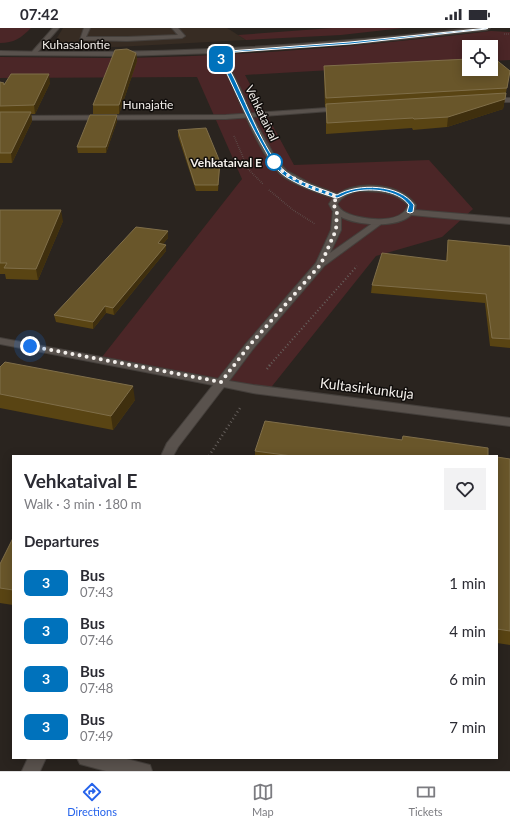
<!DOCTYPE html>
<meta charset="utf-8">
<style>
:root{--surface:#fff;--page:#f2f2f3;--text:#2b2b33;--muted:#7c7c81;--line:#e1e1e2;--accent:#2563eb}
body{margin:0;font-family:Lato,sans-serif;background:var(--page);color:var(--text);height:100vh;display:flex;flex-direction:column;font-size:15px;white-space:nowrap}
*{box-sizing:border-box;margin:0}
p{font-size:13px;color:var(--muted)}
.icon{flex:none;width:22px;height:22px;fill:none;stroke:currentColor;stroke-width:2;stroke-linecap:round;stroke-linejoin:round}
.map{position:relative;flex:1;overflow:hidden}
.panel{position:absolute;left:12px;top:427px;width:486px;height:304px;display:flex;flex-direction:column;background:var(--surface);border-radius:0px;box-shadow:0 2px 10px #0003}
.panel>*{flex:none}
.badge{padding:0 8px;border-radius:6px;font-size:14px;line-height:26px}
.controls{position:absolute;left:462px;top:12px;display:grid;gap:8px}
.controls a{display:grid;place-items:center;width:36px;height:36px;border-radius:0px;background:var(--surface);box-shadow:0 2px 10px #0003;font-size:20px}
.you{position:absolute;width:20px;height:20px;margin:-10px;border:3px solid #fff;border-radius:50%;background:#1a73e8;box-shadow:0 0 0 6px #1a73e833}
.map>.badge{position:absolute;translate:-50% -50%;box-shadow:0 0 0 2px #fff}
h2{padding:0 12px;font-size:15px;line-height:36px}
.round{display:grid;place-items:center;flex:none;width:42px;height:42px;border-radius:0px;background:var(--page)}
.summary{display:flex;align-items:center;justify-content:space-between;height:68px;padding:0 12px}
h1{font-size:19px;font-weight:700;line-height:30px}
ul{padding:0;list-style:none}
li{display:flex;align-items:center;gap:12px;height:48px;padding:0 12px}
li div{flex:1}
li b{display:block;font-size:15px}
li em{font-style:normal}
li .badge{min-width:44px;font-weight:700;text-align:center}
.status{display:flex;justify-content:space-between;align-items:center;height:28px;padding:0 20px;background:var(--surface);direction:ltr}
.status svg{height:11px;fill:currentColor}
.dock{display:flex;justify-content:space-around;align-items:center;height:56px;border-top:1px solid var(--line);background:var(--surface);font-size:11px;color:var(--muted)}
.dock a{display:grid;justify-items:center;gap:2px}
.dock .on{color:var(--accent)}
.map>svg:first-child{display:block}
</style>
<div class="status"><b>07:42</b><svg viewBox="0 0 49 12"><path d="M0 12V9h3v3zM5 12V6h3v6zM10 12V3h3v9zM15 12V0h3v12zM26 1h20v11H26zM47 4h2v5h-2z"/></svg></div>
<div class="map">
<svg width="510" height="743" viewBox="0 0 510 743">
<rect width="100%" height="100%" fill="#2a241f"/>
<polygon fill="#372c23" points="63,0 227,0 246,12 116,19 52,18"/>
<g fill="#4b2627">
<path d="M0,0H31C21,10 14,15 0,15Z"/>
<polygon points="332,0 403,0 341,7 246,12 238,7"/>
<path d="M491,3L510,4V32L491,33V19H469V34L245,47L294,137L429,132L473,181L442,209L376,228L269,362L102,329L242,151L197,49L0,50V29C54,29 109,31 163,29C273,26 382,16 491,3Z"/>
</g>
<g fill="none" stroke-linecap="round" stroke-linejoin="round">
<g stroke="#443f3b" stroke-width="2">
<polygon id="lane" points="84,0 90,0 86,9 127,9 178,7 172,0 178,0 185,8 182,10 127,13 80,12"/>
</g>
<g stroke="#443f3b" stroke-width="2">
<g id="street">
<polygon points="53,0 59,0 35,27 31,27 31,25"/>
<polygon points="510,70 510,74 489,74 486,72 489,70"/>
<polygon points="341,79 343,80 343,82 226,91 0,92 0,88 226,87"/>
<polygon points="337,180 341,183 341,202 330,225 377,192 383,192 384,194 324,238 253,321 229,353 253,357 510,390 510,398 253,365 224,359 178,419 173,428 161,428 167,415 213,357 0,316 0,310 218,351 245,317 316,235 331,202 333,183"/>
<polygon points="28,730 46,730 40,743 22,743"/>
<polygon points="77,730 123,730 150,737 152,743 106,743 80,736"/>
</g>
</g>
<g stroke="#443f3b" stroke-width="2">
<path id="secondary" d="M473,0H490L487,2L365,15L222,25L240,60L252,88L277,132L287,143L311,156L337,166C359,152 400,155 416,177L415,182L510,190V196L411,187C397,201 352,198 336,186C332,184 331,179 329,176L333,170C318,165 291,156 280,146C260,126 245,86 234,61C229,49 222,37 216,25L122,28L0,27V23C158,27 315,18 473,0ZM357,163C376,163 395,163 408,177C402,198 357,192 343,183C340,181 339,179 337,176C342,168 349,166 357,163Z"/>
</g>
<g stroke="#67615d" stroke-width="1.5" stroke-dasharray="0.5 1.5" stroke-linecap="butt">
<polyline points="504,6 510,6"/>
<polyline points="234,108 248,141 263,156"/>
<polyline points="269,162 293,182 315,196"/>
</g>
<polyline stroke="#67615d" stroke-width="2" stroke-dasharray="1 2.5" stroke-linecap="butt" points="269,338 357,238"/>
<g stroke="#67615d" stroke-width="2.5" stroke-dasharray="1 3" stroke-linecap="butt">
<polyline points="267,341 270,337"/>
<polyline points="209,428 240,380"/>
</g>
<use href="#lane" fill="#59524d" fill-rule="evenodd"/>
<use href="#street" fill="#59524d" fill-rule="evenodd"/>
<use href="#secondary" fill="#59524d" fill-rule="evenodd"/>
</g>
<g fill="#594413">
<polygon points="136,25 137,33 119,86 93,86 93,77"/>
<polygon points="324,38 510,43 503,81 447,99 413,102 412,100 326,106 326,79 325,79 324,47"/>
<polygon points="0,54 4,57 50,55 35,86 31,86 32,93 12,135 0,135"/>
<polygon points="117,87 117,93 106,125 78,125 77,119"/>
<polygon points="178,102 220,134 218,163 196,163 178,108"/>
<polygon points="0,182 63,193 38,252 6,251 5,246 0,246"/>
<polygon points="168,203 168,210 163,216 166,217 166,223 114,287 106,285 93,301 56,294 54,287"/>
<polygon points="448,212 510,218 510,320 490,318 485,275 371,265 372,257 446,233"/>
<polygon points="0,339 135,372 113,402 0,380"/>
<polygon points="255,423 488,428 491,428 255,428"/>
<polygon points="497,429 510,431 510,617 497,615"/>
<polygon points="13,510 13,577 0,575 0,536"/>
</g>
<g fill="#3f2f0e">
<polygon points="136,25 137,33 119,86 119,77"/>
<polygon points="49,46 50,55 35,86 34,77"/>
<polygon points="505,71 503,81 447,99 448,89"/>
<polygon points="31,84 32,93 12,135 11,125"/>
<polygon points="117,87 117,93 106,125 106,119"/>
<polygon points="220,134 220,140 218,163 218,157"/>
<polygon points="61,182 63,193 38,252 36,241"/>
<polygon points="168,203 168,210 158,222 158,215"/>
<polygon points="166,217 166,223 114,287 113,280"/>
<polygon points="105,278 106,285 93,301 93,294"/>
<polygon points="133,358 135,372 113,402 111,388"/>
</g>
<g fill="#69562a" stroke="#7f6e49">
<polygon points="127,21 136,25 119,77 93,77 115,22"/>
<polygon points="491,30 494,30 510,43 507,60 326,70 324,38 469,31 469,41 491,41"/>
<polygon points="11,46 49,46 34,77 0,78 0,54 4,55 4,57"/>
<polygon points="506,65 505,71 448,89 414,91 413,90 327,95 326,76"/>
<polygon points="0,84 31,84 11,125 0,125"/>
<polygon points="90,87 117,87 106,119 77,119"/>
<polygon points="206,100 220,134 218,157 195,157 178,102"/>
<polygon points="0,182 61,182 36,241 4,240 7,235 0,235"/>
<polygon points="136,199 168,203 158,215 166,217 113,280 105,278 93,294 54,287"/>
<polygon points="448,212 510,218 510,311 492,310 486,266 372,257 382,225 447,233"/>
<polygon points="5,334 133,358 111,388 0,366 0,339"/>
<polygon points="265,393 402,412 403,408 488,420 488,428 491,428 292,428 255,423"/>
<polygon points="497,429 510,431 510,603 497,601"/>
<polygon points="13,510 13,562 0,560 0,536"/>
</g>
<path fill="#0072bc" stroke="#fff" d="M486,1L350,16L221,25C227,37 234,49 239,61C249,82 268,131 286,144C300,155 320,160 337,167C358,155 400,156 414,177L413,184L410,185L407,184L409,177C398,161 366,159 349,165C345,166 341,169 337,170C322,166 292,155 281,145C272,137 267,125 261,115C244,85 232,54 216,24L350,14L488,0Z"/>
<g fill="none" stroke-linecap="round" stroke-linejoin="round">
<polyline stroke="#f3efeb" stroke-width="4" stroke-dasharray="0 7.2" points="30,318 221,354 249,318 321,236 336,202 337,183 333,176 337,169 308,158 284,145 274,134"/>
</g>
<circle fill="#fff" stroke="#0072bc" stroke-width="2" cx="274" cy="134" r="8"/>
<g text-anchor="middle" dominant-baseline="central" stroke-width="3" stroke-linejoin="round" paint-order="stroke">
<g font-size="12" fill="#f3efeb" stroke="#110e0c">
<text x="76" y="16">Kuhasalontie</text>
<text x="148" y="76">Hunajatie</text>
<text transform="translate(262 85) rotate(64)">Vehkataival</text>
</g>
<g font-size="12" font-weight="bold" fill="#f3efeb" stroke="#110e0c" text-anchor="end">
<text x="262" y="134">Vehkataival E</text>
</g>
<g font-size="14" fill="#f3efeb" stroke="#110e0c">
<text transform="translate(367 360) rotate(7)">Kultasirkunkuja</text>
</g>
</g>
</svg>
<div class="controls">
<a><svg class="icon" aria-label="locate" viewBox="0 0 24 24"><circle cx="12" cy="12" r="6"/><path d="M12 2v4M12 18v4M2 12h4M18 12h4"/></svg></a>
</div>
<div class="you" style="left:30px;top:318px"></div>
<b class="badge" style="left:221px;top:31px;background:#0072bc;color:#fff">3</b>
<section class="panel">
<div class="summary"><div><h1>Vehkataival E</h1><p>Walk · 3 min · 180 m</p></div><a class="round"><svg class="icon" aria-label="heart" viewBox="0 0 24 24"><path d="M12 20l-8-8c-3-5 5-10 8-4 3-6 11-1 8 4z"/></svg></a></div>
<h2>Departures</h2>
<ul>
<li><span class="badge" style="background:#0072bc;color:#fff">3</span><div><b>Bus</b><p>07:43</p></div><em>1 min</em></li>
<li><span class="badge" style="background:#0072bc;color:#fff">3</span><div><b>Bus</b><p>07:46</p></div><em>4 min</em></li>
<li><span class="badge" style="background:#0072bc;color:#fff">3</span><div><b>Bus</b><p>07:48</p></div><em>6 min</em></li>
<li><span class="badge" style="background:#0072bc;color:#fff">3</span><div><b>Bus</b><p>07:49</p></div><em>7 min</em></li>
</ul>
</section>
</div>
<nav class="dock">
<a class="on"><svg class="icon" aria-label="directions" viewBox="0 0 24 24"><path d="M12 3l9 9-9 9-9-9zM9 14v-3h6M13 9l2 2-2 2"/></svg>Directions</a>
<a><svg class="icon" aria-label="map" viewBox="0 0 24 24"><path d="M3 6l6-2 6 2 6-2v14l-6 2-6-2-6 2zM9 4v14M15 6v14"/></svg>Map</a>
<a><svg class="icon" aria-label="tickets" viewBox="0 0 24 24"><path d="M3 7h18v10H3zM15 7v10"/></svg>Tickets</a>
</nav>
